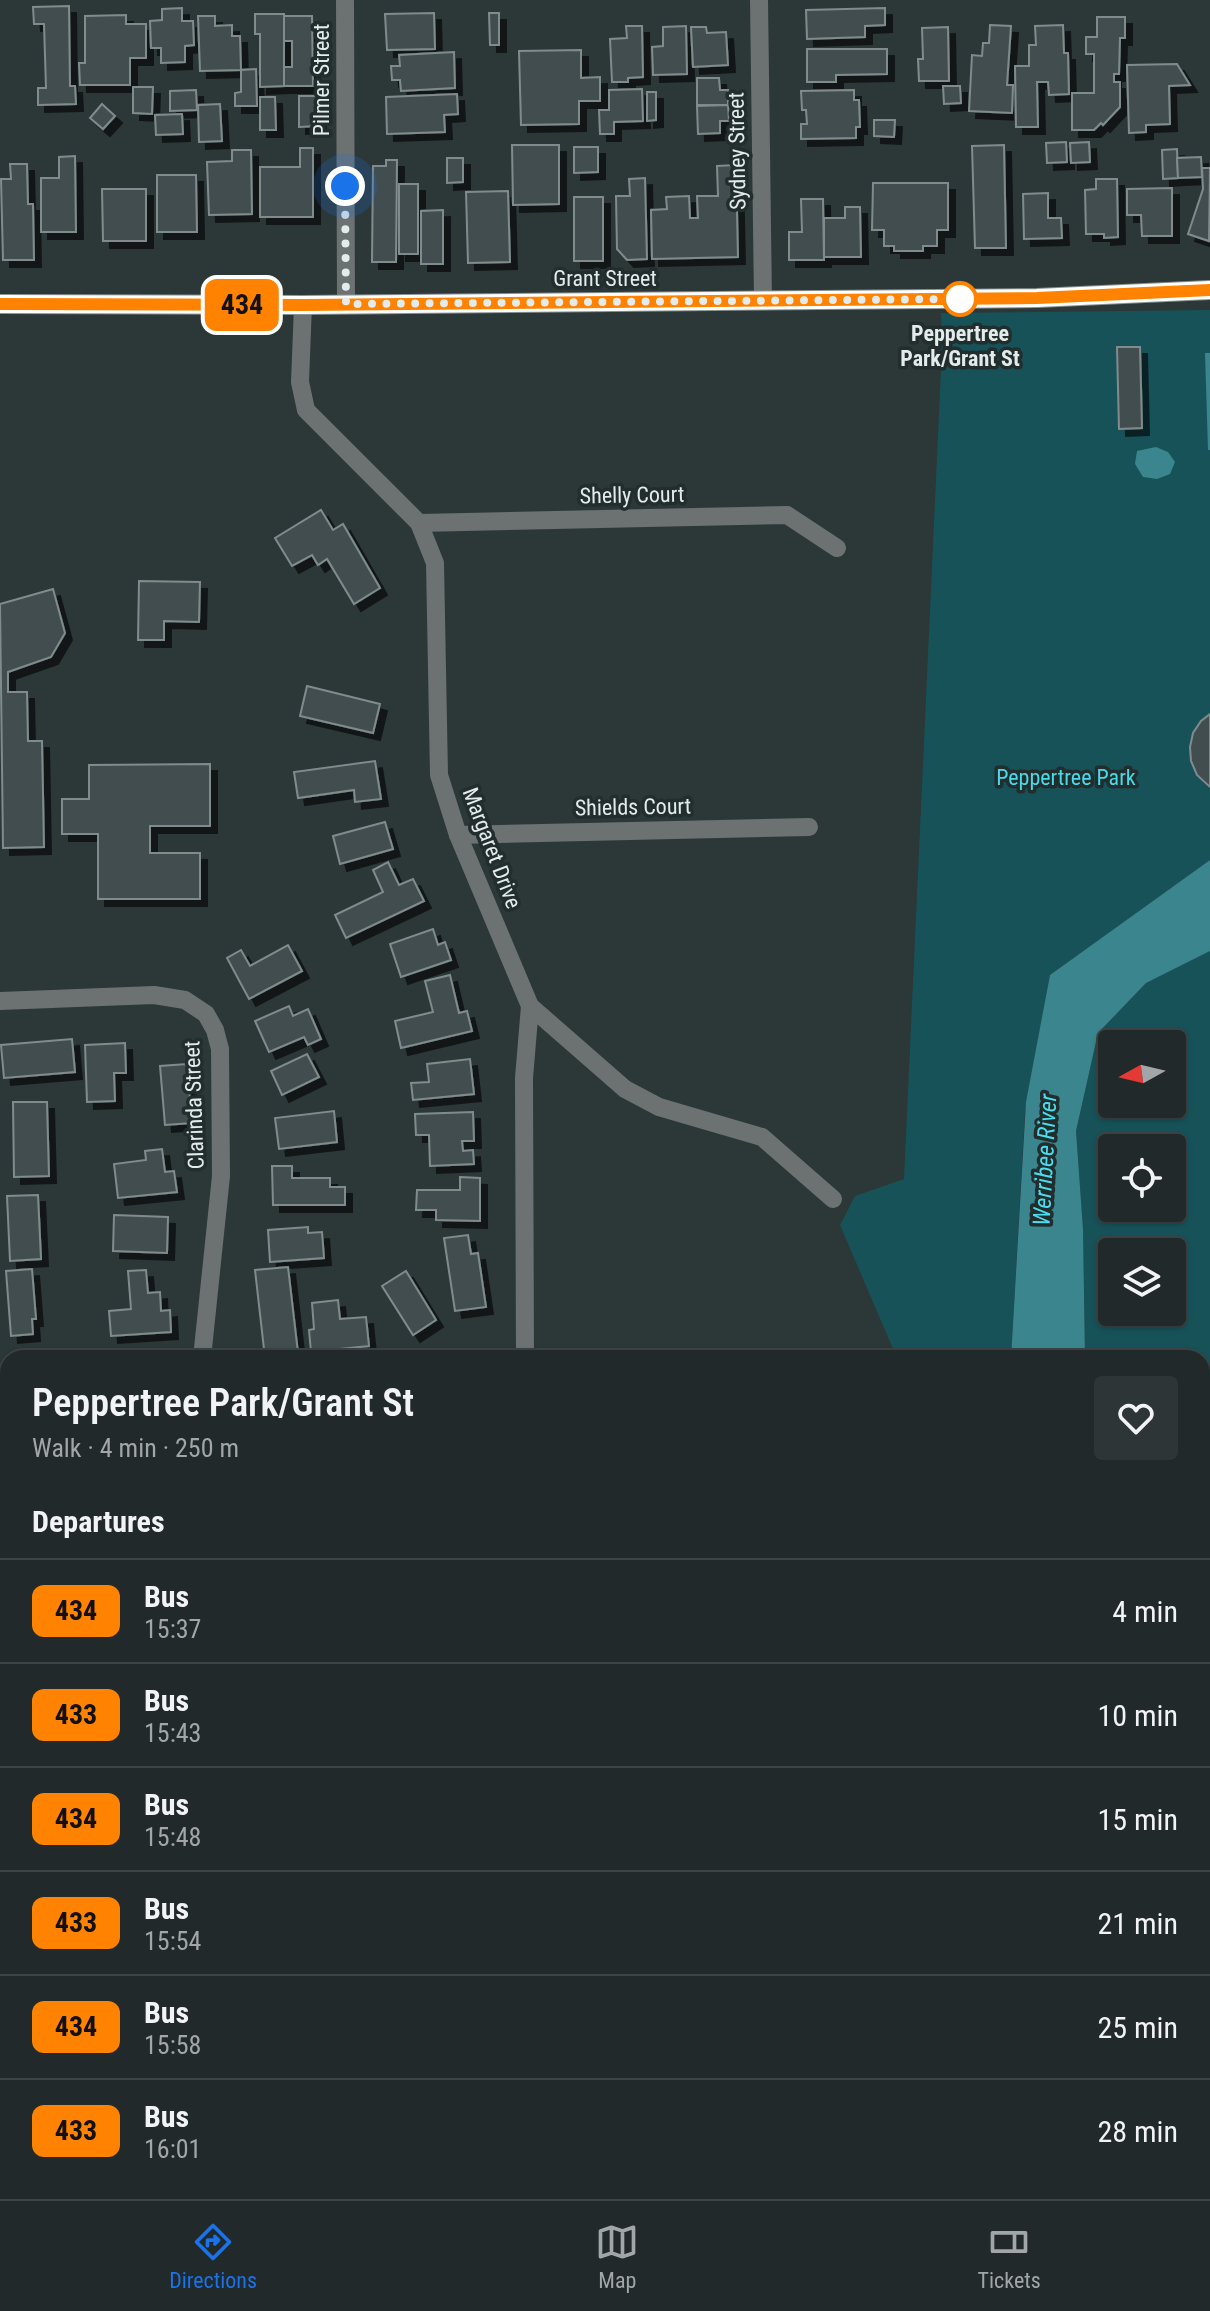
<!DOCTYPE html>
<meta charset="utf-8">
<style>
:root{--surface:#21292a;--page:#2d3536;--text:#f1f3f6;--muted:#a2a6a8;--line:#3e4547;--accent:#1a73e8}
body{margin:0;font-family:"Roboto Condensed",sans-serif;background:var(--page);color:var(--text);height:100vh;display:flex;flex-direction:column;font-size:30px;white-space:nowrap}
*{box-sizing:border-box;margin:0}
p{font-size:26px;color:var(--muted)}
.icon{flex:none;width:44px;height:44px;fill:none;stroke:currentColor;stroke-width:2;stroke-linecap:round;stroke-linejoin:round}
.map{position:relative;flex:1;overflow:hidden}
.details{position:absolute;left:0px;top:1350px;width:1210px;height:850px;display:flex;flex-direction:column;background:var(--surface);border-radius:24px 24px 0 0;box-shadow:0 2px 6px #0004,0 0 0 2px var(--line)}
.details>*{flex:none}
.badge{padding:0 16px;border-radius:12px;font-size:28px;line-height:52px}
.needle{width:52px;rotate:262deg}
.fabs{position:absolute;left:1098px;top:1030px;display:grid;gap:16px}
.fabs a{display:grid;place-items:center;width:88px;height:88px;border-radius:8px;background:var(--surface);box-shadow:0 2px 6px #0004,0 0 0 2px var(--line);font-size:40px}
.you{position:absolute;width:40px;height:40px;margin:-20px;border:6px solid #fff;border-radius:50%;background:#1a73e8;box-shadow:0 0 0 12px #1a73e833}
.map>.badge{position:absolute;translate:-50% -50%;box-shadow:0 0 0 4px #fff}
h2{padding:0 32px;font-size:30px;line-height:72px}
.round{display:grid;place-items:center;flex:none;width:84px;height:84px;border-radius:8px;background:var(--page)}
.summary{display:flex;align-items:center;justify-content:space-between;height:136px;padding:0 32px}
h1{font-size:38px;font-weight:600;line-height:60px}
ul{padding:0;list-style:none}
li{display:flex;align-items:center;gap:24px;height:104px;padding:0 32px;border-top:2px solid var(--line)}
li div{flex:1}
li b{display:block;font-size:30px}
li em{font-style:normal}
li .badge{min-width:88px;font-weight:700;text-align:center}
.menu{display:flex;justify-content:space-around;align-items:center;height:112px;border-top:2px solid var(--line);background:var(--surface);font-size:22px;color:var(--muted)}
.menu a{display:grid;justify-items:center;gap:4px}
.menu .active{color:var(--accent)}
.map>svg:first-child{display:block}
</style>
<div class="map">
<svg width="1210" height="2199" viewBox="0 0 1210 2199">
<defs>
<filter id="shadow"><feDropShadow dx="7" dy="7" stdDeviation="0" flood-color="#0009"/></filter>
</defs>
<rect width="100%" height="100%" fill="#2c3738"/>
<g fill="#175259" fill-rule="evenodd">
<polygon points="1210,310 1210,860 1050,975 1025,1111 1011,1358 897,1358 840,1225 855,1196 904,1179 942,348 941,313"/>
<path d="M1210,951V1535L1202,1551V1358H1085L1083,1229L1076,1131L1098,1033L1146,983ZM1112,1044H1172V1104H1112ZM1112,1148H1172V1208H1112ZM1112,1252H1172V1312H1112Z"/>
<polygon points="1210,2007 1210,2199 1093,2199 1096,2192 1202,2192 1202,2009"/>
<polygon points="602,2192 916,2192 914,2199 600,2199"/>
<polygon points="983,2192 1024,2192 1022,2199 982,2199"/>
</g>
<g fill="#3b868e">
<polygon points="1205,353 1210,353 1210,450 1208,450"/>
<polygon points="1156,447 1168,452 1175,462 1170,474 1157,479 1143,477 1135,464 1137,451"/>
<polygon points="1210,860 1210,951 1146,983 1098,1033 1076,1131 1083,1229 1085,1358 1011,1358 1026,1102 1050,975"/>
<polygon points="916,2192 983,2192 982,2199 914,2199"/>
</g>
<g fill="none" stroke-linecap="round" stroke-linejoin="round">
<polyline stroke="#3b868e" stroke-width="6" points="0,1597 8,1597"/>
</g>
<g fill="#434e4f" stroke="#7f8b8d" stroke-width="2" filter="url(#shadow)">
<polygon points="69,6 70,86 75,86 76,104 38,105 38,88 46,88 44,24 34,24 33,7"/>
<polygon points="182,8 182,21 193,21 194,45 185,46 185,62 161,63 161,48 151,48 150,21 162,20 162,9"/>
<polygon points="885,8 885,25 865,26 865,37 807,39 806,10"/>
<polygon points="434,13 435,49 387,50 385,14"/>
<polygon points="489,13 499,13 499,45 490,45"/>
<polygon points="255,14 284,14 284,86 260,87 260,34 255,34"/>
<polygon points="126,15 126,24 146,24 146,58 130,58 130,85 80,85 79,63 85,63 85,16"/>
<polygon points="198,16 215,16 215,26 232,25 232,36 240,36 241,70 200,71"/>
<polygon points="284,16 312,16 313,86 284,86 284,67 292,67 292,41 284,41"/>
<polygon points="1097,17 1125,17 1125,38 1120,38 1119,74 1114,74 1114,82 1120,82 1120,107 1103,125 1101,123 1094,130 1072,130 1072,93 1094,93 1094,54 1086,54 1086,37 1097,37"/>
<polygon points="990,25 1011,26 1007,85 1013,85 1012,113 969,111 972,55 982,56 983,43 989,43"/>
<polygon points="1063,25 1064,53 1068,53 1069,94 1049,95 1048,82 1037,82 1038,127 1016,127 1015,66 1029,66 1029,45 1036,45 1035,26"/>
<polygon points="626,26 642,26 643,77 628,78 628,82 612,82 610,39 627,38"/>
<polygon points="686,26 687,74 653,75 652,47 663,46 663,27"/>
<polygon points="691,27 706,27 707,33 726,32 728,65 693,67"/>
<polygon points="948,27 949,81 919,81 918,59 923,59 922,28"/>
<polygon points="807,49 887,49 887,74 836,75 836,82 807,82"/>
<polygon points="581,50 581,78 600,77 600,101 579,101 579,124 521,125 519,51"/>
<polygon points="454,52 455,88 401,91 400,80 392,80 391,66 400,66 399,55"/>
<polygon points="1177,64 1190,85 1169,86 1170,124 1146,125 1146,132 1129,133 1127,65"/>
<polygon points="256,69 257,106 235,106 235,93 241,92 241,70"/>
<polygon points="697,78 719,78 720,90 728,90 728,105 697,105"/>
<polygon points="943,86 960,86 961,103 944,104"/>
<polygon points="133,87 153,87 152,114 133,113"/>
<polygon points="642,89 643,121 614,122 614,134 600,134 599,110 609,110 609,90"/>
<polygon points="196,90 197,110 170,111 170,91"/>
<polygon points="854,90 854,100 859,100 860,127 856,127 856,138 801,139 801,124 807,124 806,110 802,110 801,91"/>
<polygon points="647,92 656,92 656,120 647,121"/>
<polygon points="457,94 458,114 444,115 445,132 387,134 386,97"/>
<polygon points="299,96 318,96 319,126 299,127"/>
<polygon points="260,97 275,97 276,130 260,130"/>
<polygon points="102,104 115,116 103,129 90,118"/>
<polygon points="220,104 222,141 199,142 198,105"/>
<polygon points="728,105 729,121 720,121 720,133 698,134 697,106"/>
<polygon points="182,114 183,134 156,135 155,115"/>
<polygon points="874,120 895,120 894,137 874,136"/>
<polygon points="1066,142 1067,162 1047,163 1046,143"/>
<polygon points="1089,142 1090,162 1071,163 1070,143"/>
<polygon points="512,145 559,145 559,204 513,205"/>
<polygon points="1004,145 1006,248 975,248 972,146"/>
<polygon points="574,147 598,147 598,172 574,173"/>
<polygon points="300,148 313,148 313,217 260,217 260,167 300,167"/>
<polygon points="1177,149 1178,178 1163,179 1162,150"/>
<polygon points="232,150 251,150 252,214 209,215 207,162 232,161"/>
<polygon points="75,156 76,232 41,232 41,178 59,178 59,157"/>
<polygon points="1201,157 1202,177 1178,178 1177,158"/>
<polygon points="447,158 463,158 463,182 447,183"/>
<polygon points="386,160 397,160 396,262 372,262 373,166 386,166"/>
<polygon points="10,164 27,164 28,204 33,204 34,260 3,260 1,179 11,179"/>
<polygon points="736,165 738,257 652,259 651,210 667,209 666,197 689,196 690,218 698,218 697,196 718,196 717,166"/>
<polygon points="1202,168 1210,168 1209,241 1188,234 1203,189"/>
<polygon points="157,175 196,175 197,232 157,232"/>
<polygon points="645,178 647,259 627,260 617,249 616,196 630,196 629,179"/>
<polygon points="1096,179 1117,179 1118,237 1104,238 1104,234 1086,234 1085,190 1096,189"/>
<polygon points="873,183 948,183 948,230 937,230 937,246 923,246 923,251 894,251 894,246 884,246 884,230 872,230"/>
<rect x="399" y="184" width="19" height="70"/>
<polygon points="1172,188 1172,236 1142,236 1141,215 1127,215 1127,189"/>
<polygon points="102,189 146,189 146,241 103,241"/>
<polygon points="508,191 510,262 468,263 466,192"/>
<polygon points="1048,193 1048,218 1061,218 1062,238 1024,239 1023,194"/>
<rect x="574" y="197" width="29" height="64"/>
<polygon points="801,199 823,199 824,260 789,260 789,232 802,232"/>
<polygon points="845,207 860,207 861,257 824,257 824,218 845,218"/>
<polygon points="443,210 443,264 421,264 421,211"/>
<polygon points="1117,347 1140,347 1142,428 1119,429"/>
<polygon points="321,510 333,530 343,524 380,588 354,604 327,559 318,565 312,555 292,566 275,538"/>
<polygon points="139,581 200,582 199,622 164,621 164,640 138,640"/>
<polygon points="53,589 65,633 51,657 8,672 8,692 27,692 28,741 42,741 44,847 3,848 0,604"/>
<polygon points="307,686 380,704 373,733 300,716"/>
<polygon points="1210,714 1210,787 1197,775 1191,761 1190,747 1193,733 1201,721"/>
<polygon points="375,761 381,799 355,802 354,790 298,798 294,772"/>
<polygon points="210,764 210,826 150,826 150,853 200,853 200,899 98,899 98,834 62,834 62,799 89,799 89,765"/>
<polygon points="385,822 393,849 340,864 333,836"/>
<polygon points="388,862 399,885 413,879 424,901 346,938 335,915 383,892 373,870"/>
<polygon points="433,929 438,945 445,942 451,960 401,977 390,944"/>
<polygon points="288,945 302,971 249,999 227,958 241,950 250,966"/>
<polygon points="450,975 459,1013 467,1011 472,1031 401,1048 395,1021 433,1012 425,981"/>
<polygon points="289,1006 293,1016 308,1009 321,1039 308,1045 304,1037 269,1052 255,1021"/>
<polygon points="72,1039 75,1072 4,1078 1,1045"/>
<polygon points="125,1043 126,1073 114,1073 115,1101 87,1102 85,1045"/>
<polygon points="307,1054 319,1077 282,1095 271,1071"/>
<polygon points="470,1059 474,1094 413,1100 411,1083 429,1082 427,1064"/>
<polygon points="187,1064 192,1123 165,1125 160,1066"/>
<polygon points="13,1102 47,1102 49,1176 14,1177"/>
<polygon points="334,1111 337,1142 279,1149 275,1118"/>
<polygon points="473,1112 474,1141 462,1141 463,1151 473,1150 474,1164 430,1166 429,1135 416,1135 415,1114"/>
<polygon points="162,1149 165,1172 174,1171 177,1192 118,1198 114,1164 146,1160 145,1151"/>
<polygon points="272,1166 292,1166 292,1178 330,1178 330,1187 345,1187 345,1205 273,1205"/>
<polygon points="460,1177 480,1178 480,1221 436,1220 436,1210 416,1210 417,1190 460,1190"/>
<polygon points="38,1195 41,1259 10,1261 7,1196"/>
<polygon points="114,1215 168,1217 167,1253 113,1251"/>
<polygon points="308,1227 308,1233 322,1232 324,1258 270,1262 268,1230"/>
<polygon points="468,1235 471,1254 478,1253 486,1307 455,1311 444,1238"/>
<polygon points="288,1267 298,1353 265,1358 255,1270"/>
<polygon points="32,1269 36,1319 32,1319 33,1334 11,1336 6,1271"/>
<polygon points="146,1270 148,1293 160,1292 161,1311 170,1310 171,1332 111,1336 109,1311 131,1309 128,1271"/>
<polygon points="406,1271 436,1320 413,1335 382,1286"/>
<polygon points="338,1300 340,1319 366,1317 369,1346 311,1352 309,1330 314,1329 312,1303"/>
<polygon points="125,1352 159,1353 159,1358 125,1358"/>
<polygon points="41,1353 42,1358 8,1358 8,1361 8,1356"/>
<polygon points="8,1495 8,1557 3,1560 0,1554 0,1500"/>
</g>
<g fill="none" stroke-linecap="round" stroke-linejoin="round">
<g stroke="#6c7171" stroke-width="18">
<polyline points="345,0 346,304"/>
<polyline points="759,0 763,301"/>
<polyline points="303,305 300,382 306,410 419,523 435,563 439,775 458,835 530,1006 524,1078 525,1358"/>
<polyline points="419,523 787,515 837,548"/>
<polyline points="458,835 809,827"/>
<polyline points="0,1001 154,995 185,1000 206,1014 215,1030 220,1049 221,1176 202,1358"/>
<polyline points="530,1006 625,1089 659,1107 762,1137 833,1199"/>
<polyline points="1202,1569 1210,1554"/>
<polyline points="0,1645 8,1645"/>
<polyline points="0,2152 8,2152"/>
<polyline points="482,2199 484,2192"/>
<polyline points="1037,2199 1039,2192"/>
</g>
<polyline stroke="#8a9393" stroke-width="20" points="0,304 303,305 1037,298 1210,290"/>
</g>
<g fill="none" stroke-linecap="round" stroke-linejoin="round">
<g stroke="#fff" stroke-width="18">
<polyline id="line" points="0,304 303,305 1037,298 1210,290"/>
</g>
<use href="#line" stroke="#ff8200" stroke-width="12"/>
<polyline stroke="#e4ebeb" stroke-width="8" stroke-dasharray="0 14.4" points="345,186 346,304 965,299 960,299"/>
</g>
<circle fill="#fff" stroke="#ff8200" stroke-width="4" cx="960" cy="299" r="16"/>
<g text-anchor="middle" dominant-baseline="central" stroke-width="7" stroke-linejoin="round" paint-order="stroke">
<g font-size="22" fill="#e4ebeb" stroke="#222d2e">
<text transform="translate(321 80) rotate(-90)">Pilmer Street</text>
<text transform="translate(737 151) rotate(-91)">Sydney Street</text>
<text x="605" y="278">Grant Street</text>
<text transform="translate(632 495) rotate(-1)">Shelly Court</text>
<text transform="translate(633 807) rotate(-1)">Shields Court</text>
<text transform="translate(492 848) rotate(69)">Margaret Drive</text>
<text transform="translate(194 1105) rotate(-92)">Clarinda Street</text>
</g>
<g font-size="22" font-weight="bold" fill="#e4ebeb" stroke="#222d2e">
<text x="960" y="333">Peppertree<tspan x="960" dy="25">Park/Grant St</tspan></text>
</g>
<g font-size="22" fill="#47dbea" stroke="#222d2e">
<text x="1066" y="777">Peppertree Park</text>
</g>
<g font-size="24" font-style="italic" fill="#4bdded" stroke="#222d2e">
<text transform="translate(1045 1160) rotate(-87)">Werribee River</text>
</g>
</g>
</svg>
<div class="fabs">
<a><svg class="needle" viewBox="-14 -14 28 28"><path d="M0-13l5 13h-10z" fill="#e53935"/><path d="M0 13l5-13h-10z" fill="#a2a6a8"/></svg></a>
<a><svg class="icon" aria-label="locate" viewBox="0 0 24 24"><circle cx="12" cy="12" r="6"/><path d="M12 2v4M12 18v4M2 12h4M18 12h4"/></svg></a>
<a><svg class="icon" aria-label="layers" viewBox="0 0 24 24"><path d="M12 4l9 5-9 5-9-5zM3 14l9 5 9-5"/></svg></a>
</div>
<div class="you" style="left:345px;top:186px"></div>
<b class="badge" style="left:242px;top:305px;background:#ff8200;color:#111">434</b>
<section class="details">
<div class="summary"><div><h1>Peppertree Park/Grant St</h1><p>Walk · 4 min · 250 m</p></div><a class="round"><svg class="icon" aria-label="heart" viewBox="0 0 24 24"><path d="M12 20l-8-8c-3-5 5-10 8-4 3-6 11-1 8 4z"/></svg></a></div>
<h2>Departures</h2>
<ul>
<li><span class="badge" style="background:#ff8200;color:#111">434</span><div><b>Bus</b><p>15:37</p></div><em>4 min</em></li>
<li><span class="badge" style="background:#ff8200;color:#111">433</span><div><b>Bus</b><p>15:43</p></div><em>10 min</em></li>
<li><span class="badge" style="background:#ff8200;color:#111">434</span><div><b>Bus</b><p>15:48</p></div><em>15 min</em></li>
<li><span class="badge" style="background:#ff8200;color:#111">433</span><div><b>Bus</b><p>15:54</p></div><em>21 min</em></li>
<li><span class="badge" style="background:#ff8200;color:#111">434</span><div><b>Bus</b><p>15:58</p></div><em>25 min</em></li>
<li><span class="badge" style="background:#ff8200;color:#111">433</span><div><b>Bus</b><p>16:01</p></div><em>28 min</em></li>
</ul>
</section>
</div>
<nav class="menu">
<a class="active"><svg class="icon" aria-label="directions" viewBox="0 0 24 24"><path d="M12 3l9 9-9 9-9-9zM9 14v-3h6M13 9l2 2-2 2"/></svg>Directions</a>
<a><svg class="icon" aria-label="map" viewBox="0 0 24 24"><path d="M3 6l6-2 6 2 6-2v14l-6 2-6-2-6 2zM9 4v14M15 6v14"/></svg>Map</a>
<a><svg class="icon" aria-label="tickets" viewBox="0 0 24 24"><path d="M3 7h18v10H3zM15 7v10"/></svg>Tickets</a>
</nav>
